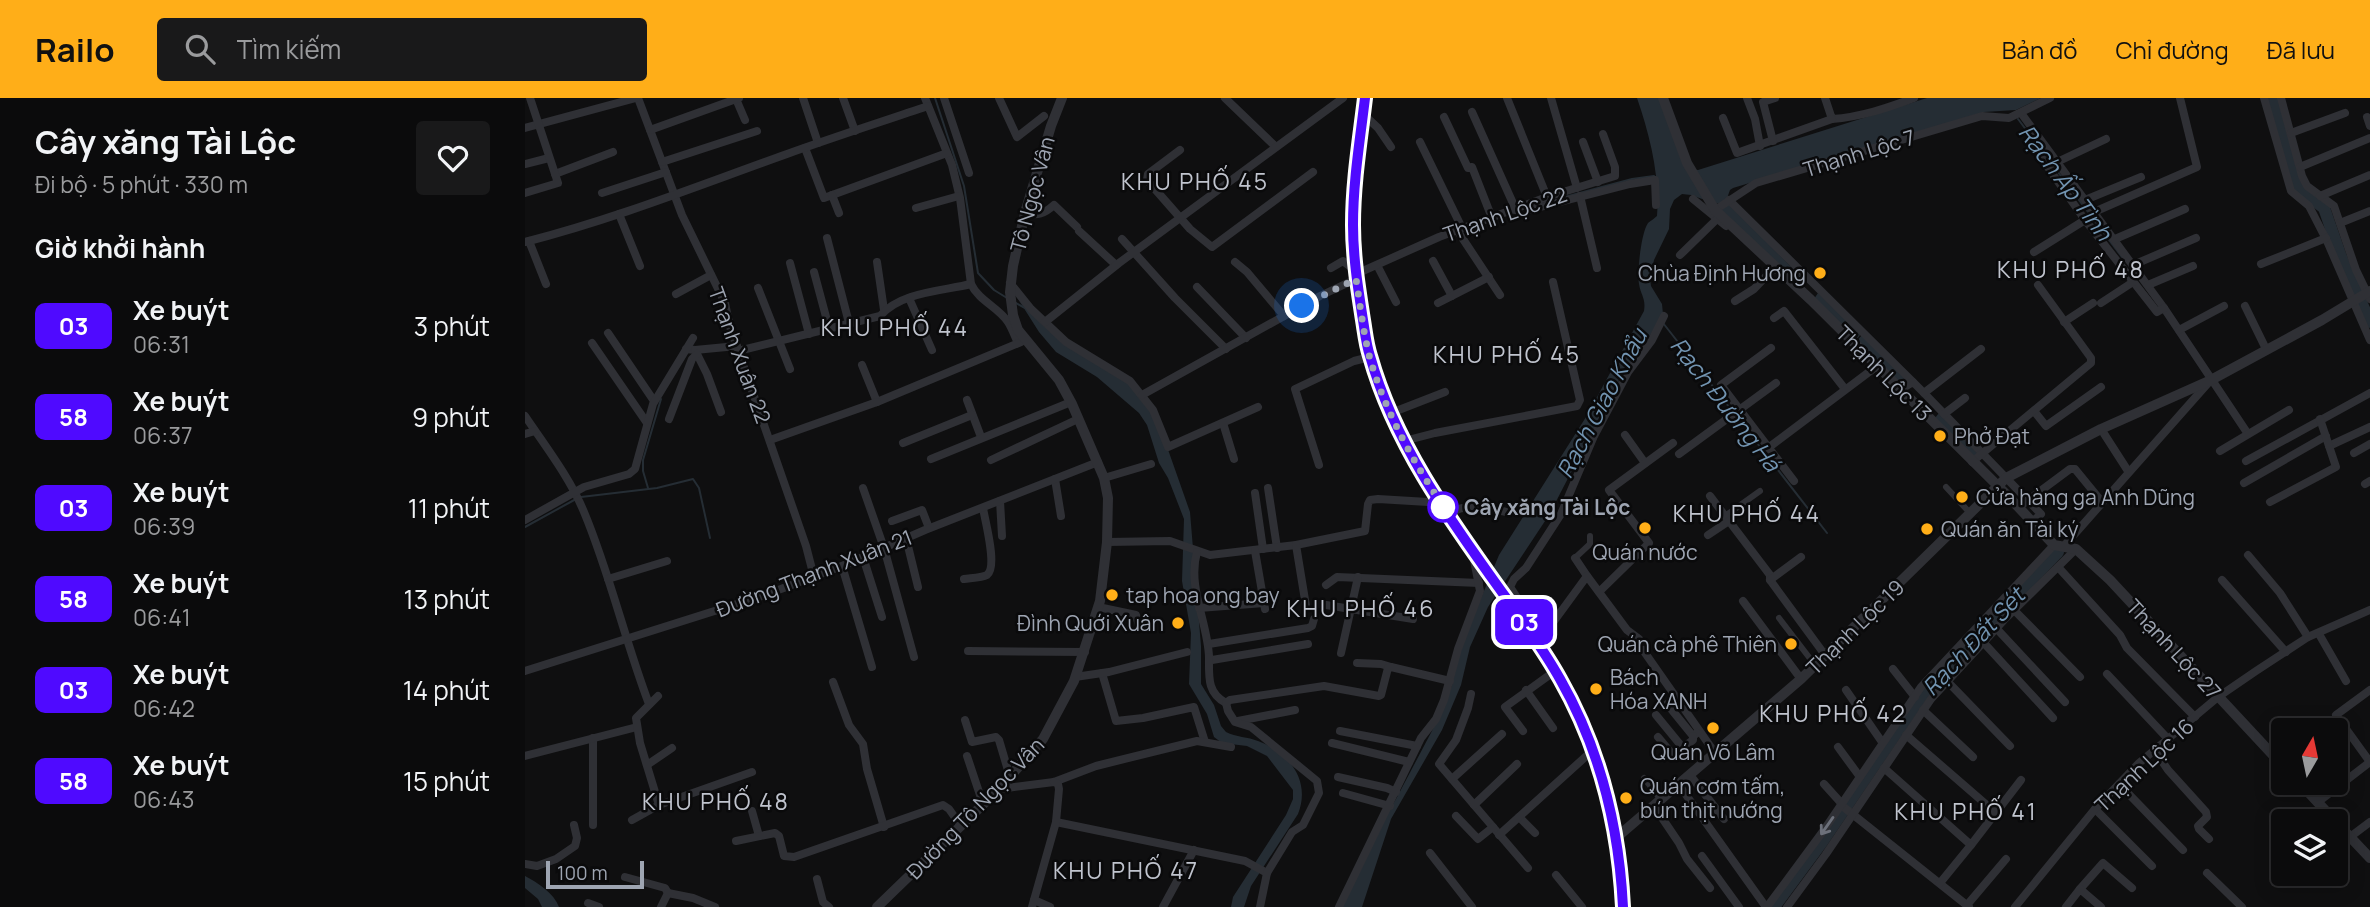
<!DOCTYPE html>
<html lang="vi">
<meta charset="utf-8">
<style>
:root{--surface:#0b0b0c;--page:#19191a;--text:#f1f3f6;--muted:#9a9b9d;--line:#2b2b2d;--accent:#ffae18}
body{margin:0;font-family:Manrope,sans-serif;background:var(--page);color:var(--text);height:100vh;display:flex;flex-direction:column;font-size:26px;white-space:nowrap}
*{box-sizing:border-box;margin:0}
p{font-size:23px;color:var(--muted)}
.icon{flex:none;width:38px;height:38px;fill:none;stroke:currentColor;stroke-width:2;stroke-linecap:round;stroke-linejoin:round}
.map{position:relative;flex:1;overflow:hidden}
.sheet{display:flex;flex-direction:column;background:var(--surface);width:525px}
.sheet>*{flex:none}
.badge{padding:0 14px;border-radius:10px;font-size:24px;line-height:46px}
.needle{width:46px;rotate:9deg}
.controls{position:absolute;left:1746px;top:620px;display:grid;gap:14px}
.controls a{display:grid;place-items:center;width:77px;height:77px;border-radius:7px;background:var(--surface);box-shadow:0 4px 18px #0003,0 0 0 2px var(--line);font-size:35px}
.scale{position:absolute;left:21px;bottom:18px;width:98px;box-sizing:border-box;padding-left:7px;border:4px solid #9ea5b2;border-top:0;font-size:19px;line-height:24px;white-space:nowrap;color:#9ea5b2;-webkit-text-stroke:5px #0a0a0b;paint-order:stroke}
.you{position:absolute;width:35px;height:35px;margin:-18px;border:5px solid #fff;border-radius:50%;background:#1a73e8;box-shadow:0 0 0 10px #1a73e833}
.map>.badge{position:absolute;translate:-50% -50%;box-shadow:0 0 0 4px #fff}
h2{padding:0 35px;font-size:26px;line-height:63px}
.round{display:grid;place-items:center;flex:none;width:74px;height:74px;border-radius:7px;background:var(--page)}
.headline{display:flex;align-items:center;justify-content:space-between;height:119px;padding:0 35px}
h1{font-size:33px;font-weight:700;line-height:52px}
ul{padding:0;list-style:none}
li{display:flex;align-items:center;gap:21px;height:91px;padding:0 35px}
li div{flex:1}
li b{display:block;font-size:26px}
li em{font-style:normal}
li .badge{min-width:77px;font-weight:700;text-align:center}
header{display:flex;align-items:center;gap:42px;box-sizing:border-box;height:98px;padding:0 35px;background:var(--accent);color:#111}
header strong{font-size:33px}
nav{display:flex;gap:38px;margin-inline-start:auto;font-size:24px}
.search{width:490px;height:63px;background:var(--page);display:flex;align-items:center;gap:18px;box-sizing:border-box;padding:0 24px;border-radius:7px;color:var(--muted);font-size:26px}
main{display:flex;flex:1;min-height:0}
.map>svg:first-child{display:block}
</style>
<header>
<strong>Railo</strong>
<div class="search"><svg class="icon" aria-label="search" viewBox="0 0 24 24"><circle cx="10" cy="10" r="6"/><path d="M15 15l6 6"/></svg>Tìm kiếm</div>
<nav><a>Bản đồ</a><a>Chỉ đường</a><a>Đã lưu</a></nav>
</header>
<main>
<section class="sheet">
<div class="headline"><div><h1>Cây xăng Tài Lộc</h1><p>Đi bộ · 5 phút · 330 m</p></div><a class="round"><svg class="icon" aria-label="heart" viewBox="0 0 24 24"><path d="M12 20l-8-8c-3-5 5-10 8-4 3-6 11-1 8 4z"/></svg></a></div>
<h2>Giờ khởi hành</h2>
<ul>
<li><span class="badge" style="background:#4f0aff;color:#fff">03</span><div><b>Xe buýt</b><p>06:31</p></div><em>3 phút</em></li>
<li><span class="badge" style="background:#4f0aff;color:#fff">58</span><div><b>Xe buýt</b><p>06:37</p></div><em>9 phút</em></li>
<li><span class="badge" style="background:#4f0aff;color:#fff">03</span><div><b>Xe buýt</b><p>06:39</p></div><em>11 phút</em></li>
<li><span class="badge" style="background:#4f0aff;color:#fff">58</span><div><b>Xe buýt</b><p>06:41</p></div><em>13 phút</em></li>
<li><span class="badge" style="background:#4f0aff;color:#fff">03</span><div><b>Xe buýt</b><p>06:42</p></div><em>14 phút</em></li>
<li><span class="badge" style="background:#4f0aff;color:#fff">58</span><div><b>Xe buýt</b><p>06:43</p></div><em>15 phút</em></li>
</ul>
</section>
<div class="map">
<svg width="1845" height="809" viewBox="0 0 1845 809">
<rect width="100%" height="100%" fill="#0f0f10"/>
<g fill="#252d34">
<path d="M1112,0H1135L1163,71L1173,72L1402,0H1516L1491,12L1459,14L1208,90L1205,92L1201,103L1191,106L1166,97L1157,96L1149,102L1145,111L1144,131L1129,162L1125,181L1126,188L1137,206L1138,216L1119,248L1099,272L1024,417L963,509L945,549L936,587L917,632L866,721L837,809H815L849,736L871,701L918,612L927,587L931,560L974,457L1061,319L1119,213C1121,200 1116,198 1114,186C1112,174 1116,135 1123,125C1123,125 1131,119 1132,118C1135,78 1125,38 1112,0Z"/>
<polygon points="1204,105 1276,179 1272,185 1194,111"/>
<path d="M488,193L524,233L598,280L620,301L640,343L665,414L676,548V586L689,607L696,628L701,634C711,639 723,639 733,643C765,655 786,683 773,716L726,788L719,809H706L708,799L761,717L768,701V692L742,658L722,648L697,645L689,639L682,616L664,586L666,535L657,483L659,421L643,380L634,365L622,327L614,315L572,279L531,254L514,234Z"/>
<polygon points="1293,195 1336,236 1331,242 1289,201"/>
<polygon points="1337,237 1385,283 1377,288 1332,243"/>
<polygon points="1414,315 1453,356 1448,359 1410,320"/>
<path d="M0,778C13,785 29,795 34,809H17L13,801L0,790Z"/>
</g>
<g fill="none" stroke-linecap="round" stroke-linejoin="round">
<g stroke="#252d34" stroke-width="2">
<polyline points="410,0 439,88 453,175 469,192 482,200"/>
<polyline points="1493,21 1597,159"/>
<polyline points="1036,100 1107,81 1129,78"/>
<polyline points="489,204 500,210"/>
<polyline points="1138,225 1208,314"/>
<polyline points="1211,318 1302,435"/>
<polyline points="123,390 118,373 118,362 136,301"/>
<polyline points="56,399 132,390 168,381 174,390 185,440"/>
<polyline points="0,429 51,401"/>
</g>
<g stroke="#252d34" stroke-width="12">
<polyline points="1748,0 1774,91 1799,110 1816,159 1845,224"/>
<polyline points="1249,809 1295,747 1400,593 1533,454"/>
</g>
<g stroke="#2f3035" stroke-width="6">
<polyline points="1421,389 1445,415"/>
<polyline points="1200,418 1235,393"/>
<polyline points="1050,460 1065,446 1065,438"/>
<polyline points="1254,520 1290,567"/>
<polyline points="1119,680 1136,702"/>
</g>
<g stroke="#2f3035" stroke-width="8">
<polyline points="113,0 157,117 200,205 205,229 281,448 289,479"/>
<polyline points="278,0 293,45"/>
<polyline points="318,0 330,33"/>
<polyline points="400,0 427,67 435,100 446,186"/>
<polyline points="419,0 444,75"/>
<polyline points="474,0 492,39 519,18"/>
<polyline points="700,0 751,49"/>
<polyline points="982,0 1022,99"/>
<polyline points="1026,0 1052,90"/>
<polyline points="1222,0 1230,21 1235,48"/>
<path d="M1300,0L1307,21C1336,19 1362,10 1389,0"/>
<polyline points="1739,0 1766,93 1784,108 1802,143 1845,242"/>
<polyline points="1756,0 1777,78 1782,88 1809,108 1831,172 1845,201"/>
<polyline points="211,1 220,22"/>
<polyline points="947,14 991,112"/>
<polyline points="1496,15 1639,210 1723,336"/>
<polyline points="838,16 853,30 866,49"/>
<polyline points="919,19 943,70 947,69 967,120"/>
<polyline points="1842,19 1845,28"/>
<polyline points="1198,20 1212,55 1307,21"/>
<polyline points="0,30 111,0"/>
<polyline points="125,32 214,0"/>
<polyline points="1766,35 1820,15"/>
<polyline points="1248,43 1238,4 1250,0"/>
<polyline points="895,44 937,130"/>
<polyline points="1058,44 1073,84"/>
<polyline points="280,50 299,100 422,55"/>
<polyline points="655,52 623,76 622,82 665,131 687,149 788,74"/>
<polyline points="1515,58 1560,122 1632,214 1639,210"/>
<polyline points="137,64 232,33"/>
<polyline points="1532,64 1581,41"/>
<polyline points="0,66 24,60"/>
<polyline points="1775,69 1845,40"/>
<polyline points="30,76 88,54"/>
<polyline points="0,95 33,85 5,0"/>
<polyline points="77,95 141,74"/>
<polyline points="307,97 314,115"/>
<polyline points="1055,98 1072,170"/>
<polyline points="1795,98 1845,77"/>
<polyline points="1168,101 1201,128"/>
<polyline points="1204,102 1388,284"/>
<polyline points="1560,102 1616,79"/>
<polyline points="391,110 434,98"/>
<polyline points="1004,112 1105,86 1130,82 1131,107"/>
<polyline points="1190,112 1231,85 1457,18 1484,20 1525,0"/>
<polyline points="1569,114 1672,69 1655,0"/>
<path d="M500,115C513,118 519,116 529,107L552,129"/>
<polyline points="94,116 115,168"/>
<polyline points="1815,125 1845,113"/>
<polyline points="932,132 975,197"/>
<polyline points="554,133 591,167"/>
<polyline points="302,140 324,225"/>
<polyline points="597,141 650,200 701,251"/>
<polyline points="1590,141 1660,111"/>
<polyline points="4,143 21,186"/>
<path d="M0,144C90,121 175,87 262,56C309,39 356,24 403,8"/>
<polyline points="1509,154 1560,122"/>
<polyline points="1155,157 1192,121"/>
<polyline points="908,163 927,198"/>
<polyline points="352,164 359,212"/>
<polyline points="710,164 722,174 759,218"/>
<polyline points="265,165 284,236"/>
<polyline points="1736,166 1801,140"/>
<polyline points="852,167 871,204"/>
<polyline points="1608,167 1671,140"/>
<polyline points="806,170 818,163 831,173"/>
<polyline points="289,174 304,230"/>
<polyline points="831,176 914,139 1022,99 1090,78 1090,69 1078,36"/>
<polyline points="485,185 506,211 541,244 605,283 628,312 643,349 733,309"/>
<polyline points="1623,187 1668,168"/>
<polyline points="672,189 721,240"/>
<polyline points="233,190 265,271"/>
<polyline points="151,196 186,177"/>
<polyline points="384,200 407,252"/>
<polyline points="1210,203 1229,191 1250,169"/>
<polyline points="913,205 964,179"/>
<polyline points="1576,205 1608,184"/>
<polyline points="1720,208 1741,251"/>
<polyline points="1249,220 1259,213 1320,291"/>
<polyline points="520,224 594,165 818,0"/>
<polyline points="1539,224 1568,205"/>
<polyline points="1654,232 1699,208"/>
<polyline points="83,235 129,303"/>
<polyline points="67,245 122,325"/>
<polyline points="1246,250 1196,287 1269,383"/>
<polyline points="161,251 170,252 182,276 196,314"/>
<polyline points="170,252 212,248"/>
<path d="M213,253L355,218C375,194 417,193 446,186C454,203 473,209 483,224C487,230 490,239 493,245"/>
<polyline points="337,267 352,304 496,244"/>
<polyline points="1376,291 1388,284 1399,295 1516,416 1507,424"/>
<polyline points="1399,295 1456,251"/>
<polyline points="617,297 795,198 831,181"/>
<polyline points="442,302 456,339"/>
<polyline points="1509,313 1521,328 1576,289"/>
<polyline points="866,315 920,294"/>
<polyline points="1419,316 1440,300"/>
<path d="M0,318C21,349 45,380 59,414C85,476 100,543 124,606"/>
<polyline points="144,321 167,261 172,256"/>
<polyline points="698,325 709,361"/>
<polyline points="1576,331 1603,373"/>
<polyline points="0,336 10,333"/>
<polyline points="1100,337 1120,365"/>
<polyline points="245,342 352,304"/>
<polyline points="879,343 910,335 1052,308 1055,302 1028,184"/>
<polyline points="378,345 447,317"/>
<polyline points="1804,348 1845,329"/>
<polyline points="1243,350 1352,268"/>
<polyline points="1695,353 1764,312"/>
<polyline points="1829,355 1845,346"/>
<polyline points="1154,356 1251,285"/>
<polyline points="406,361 546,304"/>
<polyline points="466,362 553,321"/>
<polyline points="1721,363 1845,295"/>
<polyline points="1447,364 1566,265 1566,260 1513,187"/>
<polyline points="794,367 770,291 829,263 845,259"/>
<polyline points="579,380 626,366"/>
<polyline points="530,381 536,418"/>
<polyline points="1719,385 1801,338"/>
<polyline points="1840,386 1845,383"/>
<polyline points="338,390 359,450 389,559"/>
<polyline points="743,390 752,450"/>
<polyline points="730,395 738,451"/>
<polyline points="1185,398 1245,477 1245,482 1300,557"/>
<polyline points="475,403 477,438"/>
<polyline points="1745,404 1811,369 1795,321"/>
<polyline points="1498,406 1545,371 1550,371 1577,404"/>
<path d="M924,417C939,403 963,410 981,414"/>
<polyline points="0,422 59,389 104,376 110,371 128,306 168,240"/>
<polyline points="367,423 397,412 404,430"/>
<polyline points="1183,437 1204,423"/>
<polyline points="381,440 393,489"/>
<polyline points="582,444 645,443 685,457 771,447 840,433 843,406 845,402 853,401 903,404 911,399"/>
<polyline points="771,447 781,508"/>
<polyline points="1539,448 1684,284"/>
<polyline points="730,453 740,511"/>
<path d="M672,454C662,489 683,525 684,559L687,562L783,546"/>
<polyline points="1723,457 1755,495 1783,539"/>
<polyline points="338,459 357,519"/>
<polyline points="1050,460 1062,478"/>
<polyline points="317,468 347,569"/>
<polyline points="1533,469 1595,537 1602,550 1670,619"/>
<polyline points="83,481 142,463"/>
<path d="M439,481C445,480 456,480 462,477C473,469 460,423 458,410"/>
<polyline points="1245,482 1276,459"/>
<polyline points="1697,482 1761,554"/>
<polyline points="801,487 812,479 954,485"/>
<polyline points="1074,494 1124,445 1084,392 1148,345"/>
<polyline points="1218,503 1276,581"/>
<polyline points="795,506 888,521"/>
<polyline points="573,509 611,517 614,528"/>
<polyline points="674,510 739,505"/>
<polyline points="1489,512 1555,579"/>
<polyline points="1471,530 1540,604"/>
<polyline points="1794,536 1821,583"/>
<polyline points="1458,544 1528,620"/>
<polyline points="1013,545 1013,531 985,489 989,481 1001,470 1036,416 1069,338 1103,274 1127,242 1139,218"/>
<polyline points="1013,545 1062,478 1102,532 1114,541"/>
<polyline points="684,546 783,530 787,528 789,521"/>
<polyline points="1118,552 1190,655"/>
<polyline points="443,553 560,554"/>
<polyline points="816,555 833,479"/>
<path d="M684,559C684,579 682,595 701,605"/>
<polyline points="832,565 856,566 866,569"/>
<polyline points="1368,571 1390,599"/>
<polyline points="0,573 240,497 317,468 400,432 573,364"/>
<polyline points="577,575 591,623 618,620 669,609 680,644"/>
<polyline points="1582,576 1644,642"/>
<polyline points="550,579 584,574 662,554"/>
<polyline points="1422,583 1485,648"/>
<polyline points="308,584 324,627 338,646 342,671 359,729"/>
<polyline points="1001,592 1028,630"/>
<polyline points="1321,592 1357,644"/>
<polyline points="946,596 943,610 931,642 914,666 1003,770"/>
<polyline points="1142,606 1168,638 1172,635"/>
<polyline points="1398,612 1448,659"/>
<polyline points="1131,617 1158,650"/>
<polyline points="440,622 447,644 471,639 474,642 485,679"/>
<polyline points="713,623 770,612"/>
<polyline points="1788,632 1797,625"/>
<polyline points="815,633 892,648"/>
<polyline points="998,633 980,609 1030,573"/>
<polyline points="1381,637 1471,715"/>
<polyline points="1133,639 1148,657 1168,642 1168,638"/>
<polyline points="68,640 68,727"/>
<polyline points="807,645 884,664"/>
<polyline points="1313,649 1335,679"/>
<polyline points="1630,653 1643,672 1681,714 1682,719 1673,728 1674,731 1684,741"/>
<polyline points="0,658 112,629"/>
<polyline points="442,658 458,706"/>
<polyline points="1845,664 1811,617 1845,592"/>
<polyline points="122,667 147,650"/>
<polyline points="1359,670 1446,747 1496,682"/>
<polyline points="1165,677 1199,721"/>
<polyline points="813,679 862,690 871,694"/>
<polyline points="927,681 977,636"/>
<polyline points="1299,686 1317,706"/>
<polyline points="1594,686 1658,752"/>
<polyline points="1154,687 1241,809"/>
<polyline points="474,691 529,684 571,668 672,643 706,649"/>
<polyline points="818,695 865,708"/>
<polyline points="1793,704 1845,664"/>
<polyline points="134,707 227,674"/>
<polyline points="949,707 992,666"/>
<polyline points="1316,707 1444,809"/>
<polyline points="1129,708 1154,745 1162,761 1185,790"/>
<polyline points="1570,711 1627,768"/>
<polyline points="227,713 234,738"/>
<polyline points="931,718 953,741 968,729"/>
<polyline points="994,719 1010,735"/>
<polyline points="107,722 134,707 115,645 111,620 133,598"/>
<polyline points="531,724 720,763 742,775"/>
<polyline points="974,737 1068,652"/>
<polyline points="1825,739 1845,724"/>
<polyline points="211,743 250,735 254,738 259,758 269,759 418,707 424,711 436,728"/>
<polyline points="905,755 947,809"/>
<polyline points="1177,758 1214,809"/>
<polyline points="0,766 12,768 31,761 50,748 52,740 49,727"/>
<polyline points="1682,775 1717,809"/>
<polyline points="1031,777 1057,809"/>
<polyline points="100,779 140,790 143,795"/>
<polyline points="292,781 298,804 304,809"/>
<polyline points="1415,785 1446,747"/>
<polyline points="1555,791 1578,765 1607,790"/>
<polyline points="509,802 525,809"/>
<polyline points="63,805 74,809"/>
<polyline points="1442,807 1481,761"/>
<polyline points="136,809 143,795 168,800 190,809"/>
<polyline points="507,809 531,724 534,691 533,686 529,684"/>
<polyline points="638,809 669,752"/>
<polyline points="735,809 742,775 767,734 778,727 794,695 792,683 726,629 710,624 703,613 701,605 705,602 799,588 854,598 856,597 863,570 866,569 925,583"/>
<polyline points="814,809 896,640 911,621 919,602 933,551 955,493 948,457"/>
<polyline points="1242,809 1299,732 1396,589 1529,447"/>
<polyline points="1262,809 1301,756 1406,601 1479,522 1551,451"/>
<polyline points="1490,809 1570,711 1614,665 1693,599 1731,573 1783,539 1845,512"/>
<polyline points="1541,809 1555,791 1576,809"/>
</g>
<g stroke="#2f3035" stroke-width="10">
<polyline points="1138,0 1162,65 1190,112 1286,202 1481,396 1529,447 1551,451 1585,482 1759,669"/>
<polyline points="1774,684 1810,723"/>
<polyline points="1811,724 1845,760"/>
<polyline points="1091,740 1276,581 1481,380 1576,331 1686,282 1797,222 1845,193"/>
<polyline points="352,809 474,691 518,641 549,583 575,503 582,444 583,400 579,380 547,306 534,282 493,232 488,217 485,194 488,168 500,115 526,28 537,0"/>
</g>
<path stroke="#4b4d55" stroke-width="12" d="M840,0C835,42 828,85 828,127C828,157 832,187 837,216C840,230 841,245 845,258C870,347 927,423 979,497C999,525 1019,552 1035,581C1075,651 1094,729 1098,809"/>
</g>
<defs><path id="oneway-shaft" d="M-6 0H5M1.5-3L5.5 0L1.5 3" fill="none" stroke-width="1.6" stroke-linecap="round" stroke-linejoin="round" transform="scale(1.75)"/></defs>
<use stroke="#6c707a" href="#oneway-shaft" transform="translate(1302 728) rotate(125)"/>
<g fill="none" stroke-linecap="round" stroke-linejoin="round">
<g stroke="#fff" stroke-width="16">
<path id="line" d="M840,0C835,42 828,84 828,127C828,159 833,190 838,222C840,234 841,246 845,258C870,347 926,423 979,497C999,525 1019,552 1035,581C1075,651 1094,729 1098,809"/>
</g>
<use href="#line" stroke="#4f0aff" stroke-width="10"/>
<path stroke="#9ea5b2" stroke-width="7" stroke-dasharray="0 12.6" d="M777,208L831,181C835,206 838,232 844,257C859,313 891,369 924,417L918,409"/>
</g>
<g fill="#ffae18" stroke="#0a0a0b" stroke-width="2.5">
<circle cx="1295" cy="175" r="7"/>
<circle cx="1415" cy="338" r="7"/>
<circle cx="1437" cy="399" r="7"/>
<circle cx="1120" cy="430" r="7"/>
<circle cx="1402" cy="431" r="7"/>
<circle cx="587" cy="497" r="7"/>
<circle cx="653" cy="525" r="7"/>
<circle cx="1266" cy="546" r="7"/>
<circle cx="1071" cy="591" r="7"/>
<circle cx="1188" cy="630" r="7"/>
<circle cx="1101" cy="700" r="7"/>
</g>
<circle fill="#fff" stroke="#4f0aff" stroke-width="3.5" cx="918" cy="409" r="14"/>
<g text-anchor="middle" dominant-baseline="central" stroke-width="5" stroke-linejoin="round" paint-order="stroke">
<g font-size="21" fill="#9ea5b2" stroke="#0a0a0b">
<text transform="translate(1334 55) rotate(-17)">Thạnh Lộc 7</text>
<text transform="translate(507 96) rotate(-75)">Tô Ngọc Vân</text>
<text transform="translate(980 116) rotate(-19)">Thạnh Lộc 22</text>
<text transform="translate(215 257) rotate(70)">Thạnh Xuân 22</text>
<text transform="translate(1359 275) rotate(45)">Thạnh Lộc 13</text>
<text transform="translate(289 475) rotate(-21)">Đường Thạnh Xuân 21</text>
<text transform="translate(1330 529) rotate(-44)">Thạnh Lộc 19</text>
<text transform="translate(1649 551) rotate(47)">Thạnh Lộc 27</text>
<text transform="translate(1619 667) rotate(-43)">Thạnh Lộc 16</text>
<text transform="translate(450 710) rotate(-46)">Đường Tô Ngọc Vân</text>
</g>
<g font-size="21" fill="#9ea5b2" stroke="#0a0a0b" text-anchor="start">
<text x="1281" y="175" text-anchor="end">Chùa Định Hương</text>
<text x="1429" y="338">Phở Đạt</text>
<text x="1451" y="399">Cửa hàng ga Anh Dũng</text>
<text x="1416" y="431">Quán ăn Tài ký</text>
<text x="1120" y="454" text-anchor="middle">Quán nước</text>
<text x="601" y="497">tap hoa ong bay</text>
<text x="639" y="525" text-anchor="end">Đình Quới Xuân</text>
<text x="1252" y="546" text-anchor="end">Quán cà phê Thiên</text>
<text x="1085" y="579">Bách<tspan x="1085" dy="24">Hóa XANH</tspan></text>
<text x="1188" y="654" text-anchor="middle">Quán Võ Lâm</text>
<text x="1115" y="688">Quán cơm tấm,<tspan x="1115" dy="24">bún thịt nướng</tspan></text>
</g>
<g font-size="21" font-weight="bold" fill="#9ea5b2" stroke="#0a0a0b" text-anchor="start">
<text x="939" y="409">Cây xăng Tài Lộc</text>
</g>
<g font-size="23" letter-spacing="2" fill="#c0c4ce" stroke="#0a0a0b">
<text x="670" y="83">KHU PHỐ 45</text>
<text x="1546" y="171">KHU PHỐ 48</text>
<text x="370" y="229">KHU PHỐ 44</text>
<text x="982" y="256">KHU PHỐ 45</text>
<text x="1222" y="415">KHU PHỐ 44</text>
<text x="836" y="510">KHU PHỐ 46</text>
<text x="1308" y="615">KHU PHỐ 42</text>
<text x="191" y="703">KHU PHỐ 48</text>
<text x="1441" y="713">KHU PHỐ 41</text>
<text x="601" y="772">KHU PHỐ 47</text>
</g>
<g font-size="23" font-style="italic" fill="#7294b1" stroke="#0a0a0b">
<text transform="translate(1541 84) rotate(53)">Rạch Ấp Tình</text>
<text transform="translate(1076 305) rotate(-62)">Rạch Giao Khẩu</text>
<text transform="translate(1201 306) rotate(52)">Rạch Đường Há</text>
<text transform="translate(1448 543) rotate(-47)">Rạch Đất Sét</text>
</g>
</g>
</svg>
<div class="controls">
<a><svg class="needle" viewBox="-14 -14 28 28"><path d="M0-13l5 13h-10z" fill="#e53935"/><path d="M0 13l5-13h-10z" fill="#9a9b9d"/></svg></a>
<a><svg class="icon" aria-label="layers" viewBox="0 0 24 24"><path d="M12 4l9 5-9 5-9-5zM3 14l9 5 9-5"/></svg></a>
</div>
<div class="scale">100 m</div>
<div class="you" style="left:777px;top:208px"></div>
<b class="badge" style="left:999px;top:524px;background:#4f0aff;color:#fff">03</b>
</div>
</main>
